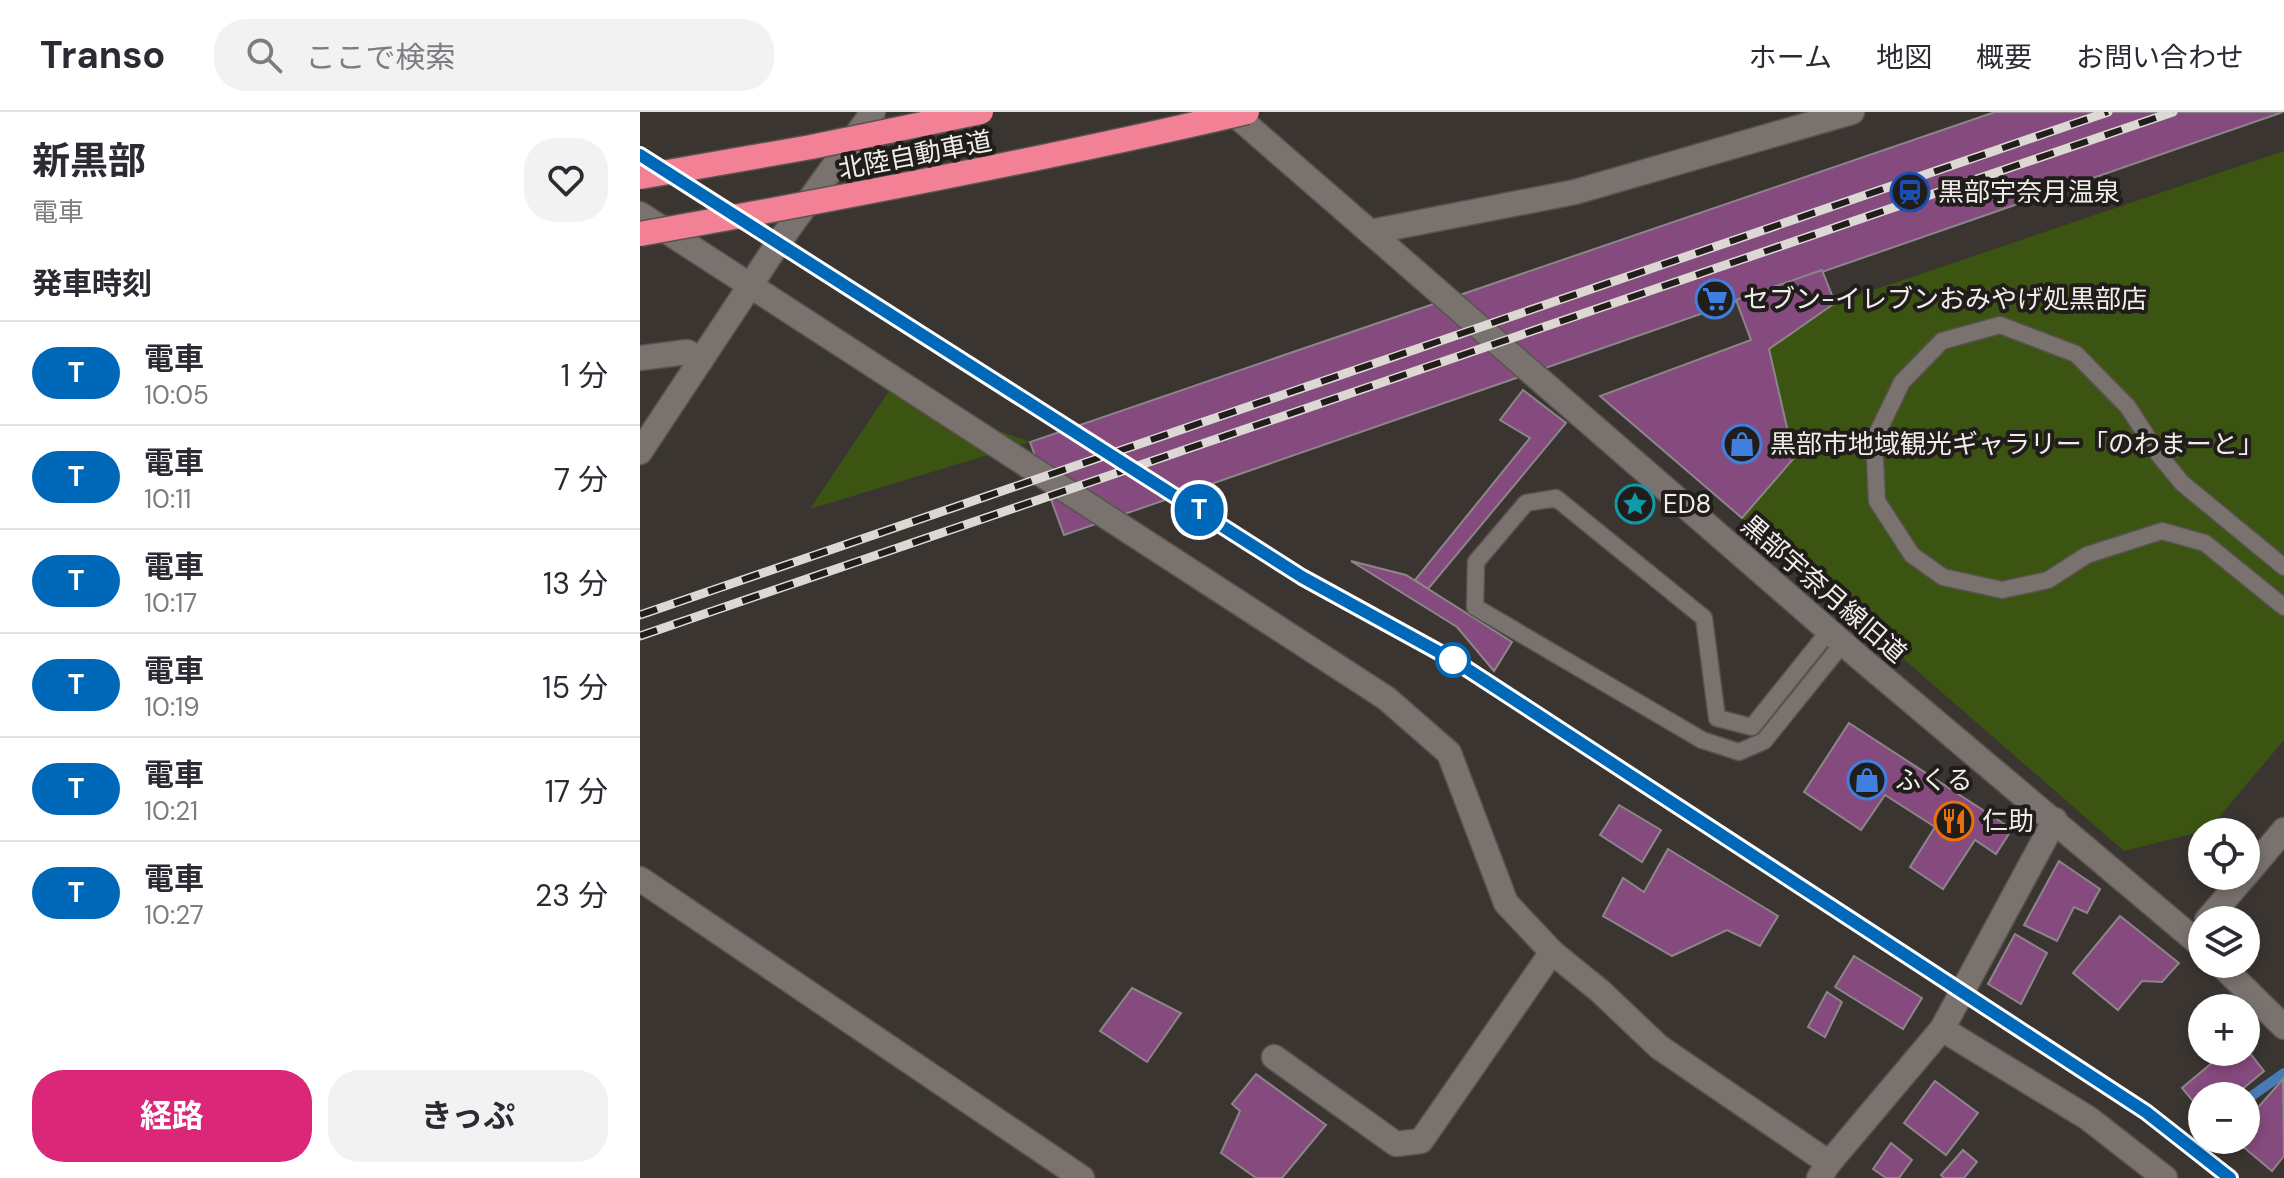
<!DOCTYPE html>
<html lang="ja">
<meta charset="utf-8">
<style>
:root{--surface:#fff;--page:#f2f2f3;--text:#2b2b33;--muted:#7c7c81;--line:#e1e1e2;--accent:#db2777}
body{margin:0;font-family:"DM Sans","Noto Sans JP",sans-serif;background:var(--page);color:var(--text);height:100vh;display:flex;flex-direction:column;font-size:30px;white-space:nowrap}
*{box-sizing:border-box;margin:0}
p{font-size:26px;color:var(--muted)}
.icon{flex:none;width:44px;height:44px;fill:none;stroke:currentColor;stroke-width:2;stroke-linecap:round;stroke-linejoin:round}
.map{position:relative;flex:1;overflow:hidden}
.sheet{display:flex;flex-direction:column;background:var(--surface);width:640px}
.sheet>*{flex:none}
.badge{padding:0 16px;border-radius:26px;font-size:28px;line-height:52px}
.fabs{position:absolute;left:1548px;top:706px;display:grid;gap:16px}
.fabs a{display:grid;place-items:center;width:72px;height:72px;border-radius:50%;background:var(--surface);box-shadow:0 4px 12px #0003;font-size:40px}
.map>.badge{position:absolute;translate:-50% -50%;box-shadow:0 0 0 4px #fff}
h2{padding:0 32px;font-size:30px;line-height:72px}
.round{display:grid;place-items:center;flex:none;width:84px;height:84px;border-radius:32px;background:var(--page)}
.head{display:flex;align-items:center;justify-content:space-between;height:136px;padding:0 32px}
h1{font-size:38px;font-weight:700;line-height:60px}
.button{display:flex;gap:16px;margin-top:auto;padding:16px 32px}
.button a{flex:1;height:92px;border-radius:32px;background:var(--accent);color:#fff;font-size:32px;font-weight:700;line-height:92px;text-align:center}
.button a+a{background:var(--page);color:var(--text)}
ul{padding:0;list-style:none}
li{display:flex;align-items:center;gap:24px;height:104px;padding:0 32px;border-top:2px solid var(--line)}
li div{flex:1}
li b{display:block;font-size:30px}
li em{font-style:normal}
li .badge{min-width:88px;font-weight:700;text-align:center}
header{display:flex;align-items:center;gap:48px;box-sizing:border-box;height:112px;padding:0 40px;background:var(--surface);border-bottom:2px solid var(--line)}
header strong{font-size:38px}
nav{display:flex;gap:44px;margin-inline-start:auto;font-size:28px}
.search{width:560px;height:72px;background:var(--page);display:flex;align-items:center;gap:20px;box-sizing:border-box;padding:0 28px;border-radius:32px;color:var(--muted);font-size:30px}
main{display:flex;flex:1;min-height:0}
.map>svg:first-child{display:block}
</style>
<header>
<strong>Transo</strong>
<div class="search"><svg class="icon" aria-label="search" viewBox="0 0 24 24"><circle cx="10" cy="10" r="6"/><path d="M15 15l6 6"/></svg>ここで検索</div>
<nav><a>ホーム</a><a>地図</a><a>概要</a><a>お問い合わせ</a></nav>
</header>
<main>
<section class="sheet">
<div class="head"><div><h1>新黒部</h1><p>電車</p></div><a class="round"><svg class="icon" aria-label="heart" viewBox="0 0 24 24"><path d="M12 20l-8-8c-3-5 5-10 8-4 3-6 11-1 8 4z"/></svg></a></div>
<h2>発車時刻</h2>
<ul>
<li><span class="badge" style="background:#0068b9;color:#fff">T</span><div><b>電車</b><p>10:05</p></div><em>1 分</em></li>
<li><span class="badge" style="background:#0068b9;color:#fff">T</span><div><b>電車</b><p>10:11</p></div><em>7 分</em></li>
<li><span class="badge" style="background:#0068b9;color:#fff">T</span><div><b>電車</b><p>10:17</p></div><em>13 分</em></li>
<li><span class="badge" style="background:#0068b9;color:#fff">T</span><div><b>電車</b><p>10:19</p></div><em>15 分</em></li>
<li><span class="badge" style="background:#0068b9;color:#fff">T</span><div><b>電車</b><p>10:21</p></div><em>17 分</em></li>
<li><span class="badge" style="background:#0068b9;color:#fff">T</span><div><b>電車</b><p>10:27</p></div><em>23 分</em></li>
</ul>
<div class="button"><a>経路</a><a>きっぷ</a></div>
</section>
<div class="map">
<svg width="1644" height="1066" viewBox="0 0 1644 1066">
<rect width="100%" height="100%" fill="#3b3531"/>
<g fill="#3c5412">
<polygon points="1644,39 1644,628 1568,718 1484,739 1102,406 1154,346 1129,237 1195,191"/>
<polygon points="249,279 390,330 170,397"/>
</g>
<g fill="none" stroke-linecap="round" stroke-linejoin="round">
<g stroke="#487bb5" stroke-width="10">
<polyline points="1606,988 1644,961"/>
<polyline points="1558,1023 1562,1020"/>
</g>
</g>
<g fill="#864b7e" stroke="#8c858a" stroke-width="2">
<polygon points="1355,0 1643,0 424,423 390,330"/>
<polygon points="1182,158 1195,191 1129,237 1154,346 1102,406 960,284 1111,228 1096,188"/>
<polygon points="883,278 926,311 788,477 775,468 890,326 860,308"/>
<polygon points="711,449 766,463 872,530 854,559 817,515"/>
<polygon points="1209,611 1372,717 1356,742 1335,728 1303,777 1270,755 1295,715 1245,683 1221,718 1164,680"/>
<polygon points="979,693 1021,718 1002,750 960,723"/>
<polygon points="1028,737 1138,804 1120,834 1087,818 1032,844 963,804 983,766 1004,780"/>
<polygon points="1419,749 1460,777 1447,801 1434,795 1417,829 1384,813"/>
<polygon points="1480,804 1539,851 1522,870 1502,869 1478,898 1433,861"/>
<polygon points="1375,822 1407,841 1381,892 1348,872"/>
<polygon points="1214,844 1282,886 1263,917 1195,875"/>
<polygon points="492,876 541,901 507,950 460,919"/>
<polygon points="1187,880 1202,890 1185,925 1168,915"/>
<polygon points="1606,936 1624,959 1594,984 1562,984 1562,1000 1542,976 1585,940 1606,940"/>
<polygon points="616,962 686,1013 642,1066 616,1066 581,1041 600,999 592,992"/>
<polygon points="1643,967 1644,1044 1632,1059 1595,1028 1606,1028 1606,1009"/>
<polygon points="1295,969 1338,1001 1306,1043 1264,1011"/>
<polygon points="1251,1031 1272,1048 1259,1066 1246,1066 1233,1057"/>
<polygon points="1323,1038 1337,1050 1324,1066 1304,1066 1301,1063"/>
</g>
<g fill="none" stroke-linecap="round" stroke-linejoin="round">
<g stroke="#58534f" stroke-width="19">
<g id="lane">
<polyline points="1644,455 1542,371 1519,343 1488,295 1436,242 1360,213 1302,229 1262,270 1234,328 1237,389 1272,443 1303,465 1362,478 1408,468 1447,443 1522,419 1565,431 1644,495"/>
<polyline points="1189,519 1112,615 1077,606 1064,506 916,386 886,391 836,450 835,495 1062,628 1099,640 1124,629 1203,531"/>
</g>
</g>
<g stroke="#58534f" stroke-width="27">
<g id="street">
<polyline points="0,102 746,586 809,641 866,791 912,840 960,879 1019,935 1189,1051"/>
<polyline points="730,120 935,80 1212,0"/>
<polyline points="0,246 47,240 61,248"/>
<polyline points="0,340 139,130 233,0"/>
<polyline points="0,767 442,1066"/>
<polyline points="1302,917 1448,1006 1525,1066"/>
<polyline points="634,945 756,1032 781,1029 912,840"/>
<polyline points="1179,1066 1189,1051 1302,917 1415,708"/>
</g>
</g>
<g stroke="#58534f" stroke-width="27">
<g id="secondary">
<polyline points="592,0 1220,546 1562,834"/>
<polyline points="1606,763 1644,718"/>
<polyline points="1567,808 1605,764"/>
<polyline points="1580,852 1644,915"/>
</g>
</g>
<use href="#lane" stroke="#79726e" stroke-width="16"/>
<use href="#street" stroke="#79726e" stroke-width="24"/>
<use href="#secondary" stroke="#79726e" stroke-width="24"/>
<g stroke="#dcd9d5" stroke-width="9">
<g id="rail">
<polyline points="0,43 662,465 815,549 1506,1000 1590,1066"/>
<polyline points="0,503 1468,0"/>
<polyline points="0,524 1533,0"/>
</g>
</g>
<use href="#rail" stroke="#201d1b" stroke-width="6" stroke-dasharray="18" stroke-linecap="butt"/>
<g stroke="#58534f" stroke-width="27" stroke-linecap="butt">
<g id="highway-bridge">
<polyline points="0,65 171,35 341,0"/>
<path d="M0,122C203,86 406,47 607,0"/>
</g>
</g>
<use href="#highway-bridge" stroke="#f28196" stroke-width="24"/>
</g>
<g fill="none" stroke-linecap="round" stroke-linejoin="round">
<g stroke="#fff" stroke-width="18">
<polyline id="line" points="0,43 662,465 815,549 1506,1000 1590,1066"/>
</g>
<use href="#line" stroke="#0068b9" stroke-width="12"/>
</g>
<defs>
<g id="station-ring" transform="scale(2)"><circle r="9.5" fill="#201d1b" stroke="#1a4fb4" stroke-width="1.5"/><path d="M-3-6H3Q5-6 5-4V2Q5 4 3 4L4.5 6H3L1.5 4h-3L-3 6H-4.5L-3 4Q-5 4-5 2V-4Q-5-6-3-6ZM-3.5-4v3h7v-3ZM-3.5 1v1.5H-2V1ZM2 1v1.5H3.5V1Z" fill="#1a4fb4"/></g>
<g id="supermarket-ring" transform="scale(2)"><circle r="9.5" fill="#201d1b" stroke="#3f7fe0" stroke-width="1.5"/><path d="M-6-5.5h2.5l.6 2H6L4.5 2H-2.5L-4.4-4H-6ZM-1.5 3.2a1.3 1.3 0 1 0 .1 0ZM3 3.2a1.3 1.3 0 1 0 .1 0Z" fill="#3f7fe0"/></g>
<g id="shop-ring" transform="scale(2)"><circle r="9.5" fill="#201d1b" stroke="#3f7fe0" stroke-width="1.5"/><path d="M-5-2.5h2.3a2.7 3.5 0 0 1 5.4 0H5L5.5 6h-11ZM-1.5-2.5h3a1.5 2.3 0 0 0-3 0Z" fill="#3f7fe0"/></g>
<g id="sight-ring" transform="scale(2)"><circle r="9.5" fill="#201d1b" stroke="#0f9aa8" stroke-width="1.5"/><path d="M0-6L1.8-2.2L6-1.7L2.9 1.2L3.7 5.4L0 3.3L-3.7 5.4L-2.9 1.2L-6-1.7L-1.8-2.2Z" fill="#0f9aa8"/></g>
<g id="restaurant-ring" transform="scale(2)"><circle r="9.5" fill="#201d1b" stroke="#e8710a" stroke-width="1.5"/><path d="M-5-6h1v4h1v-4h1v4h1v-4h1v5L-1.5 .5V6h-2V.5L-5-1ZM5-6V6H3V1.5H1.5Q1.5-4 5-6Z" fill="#e8710a"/></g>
</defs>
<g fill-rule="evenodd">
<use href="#station-ring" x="1270" y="80"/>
<use href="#supermarket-ring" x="1075" y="187"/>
<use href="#shop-ring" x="1102" y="332"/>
<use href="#sight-ring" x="995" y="392"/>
<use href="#shop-ring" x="1227" y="668"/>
<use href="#restaurant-ring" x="1314" y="709"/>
</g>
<circle fill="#fff" stroke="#0068b9" stroke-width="4" cx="813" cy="548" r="16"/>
<g text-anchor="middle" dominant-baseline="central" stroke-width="8" stroke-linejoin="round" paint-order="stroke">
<g font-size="26" fill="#f0edea" stroke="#201d1b">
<text transform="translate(275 43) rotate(-11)">北陸自動車道</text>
<text transform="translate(1184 477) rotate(41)">黒部宇奈月線旧道</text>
</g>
<g font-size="26" fill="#f0edea" stroke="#201d1b" text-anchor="start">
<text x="1298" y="80">黒部宇奈月温泉</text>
<text x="1103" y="187">セブン-イレブンおみやげ処黒部店</text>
<text x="1130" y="332">黒部市地域観光ギャラリー「のわまーと」</text>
<text x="1023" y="392">ED8</text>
<text x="1255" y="668">ふくる</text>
<text x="1342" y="709">仁助</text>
</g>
</g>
</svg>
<div class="fabs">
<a><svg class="icon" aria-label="locate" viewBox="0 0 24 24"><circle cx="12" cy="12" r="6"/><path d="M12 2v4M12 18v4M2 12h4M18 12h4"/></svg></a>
<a><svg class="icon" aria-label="layers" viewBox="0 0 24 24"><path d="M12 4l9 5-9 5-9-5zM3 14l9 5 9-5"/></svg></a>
<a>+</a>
<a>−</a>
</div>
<b class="badge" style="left:559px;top:398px;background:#0068b9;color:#fff">T</b>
</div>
</main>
